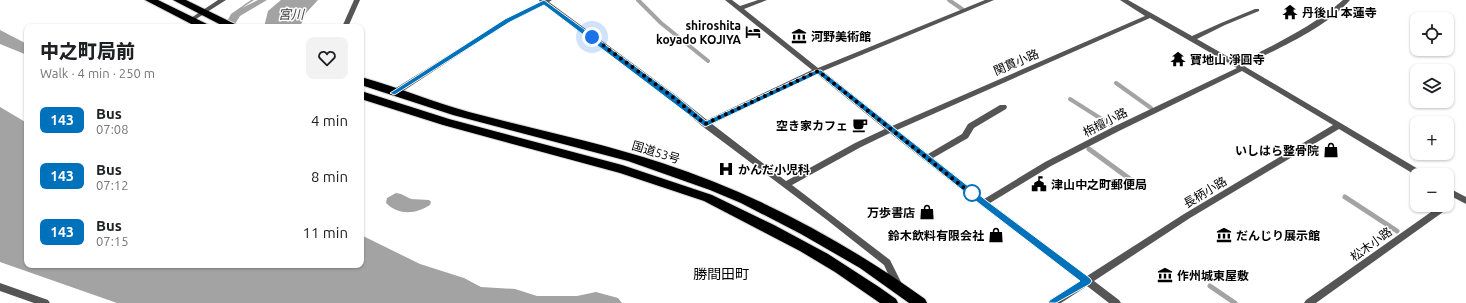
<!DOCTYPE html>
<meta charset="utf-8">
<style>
:root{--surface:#fff;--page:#f2f2f2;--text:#202124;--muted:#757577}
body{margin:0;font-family:Ubuntu,"Noto Sans JP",sans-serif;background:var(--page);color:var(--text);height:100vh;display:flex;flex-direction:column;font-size:15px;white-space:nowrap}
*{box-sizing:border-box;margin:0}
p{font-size:13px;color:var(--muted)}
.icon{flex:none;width:22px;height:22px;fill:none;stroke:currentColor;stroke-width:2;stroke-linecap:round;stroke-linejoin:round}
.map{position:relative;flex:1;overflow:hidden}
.sheet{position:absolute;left:24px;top:24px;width:340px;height:244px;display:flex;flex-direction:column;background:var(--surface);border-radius:8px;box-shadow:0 1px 3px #0004}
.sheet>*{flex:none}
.badge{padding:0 8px;border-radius:6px;font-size:14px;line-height:26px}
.tools{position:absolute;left:1410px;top:12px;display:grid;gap:8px}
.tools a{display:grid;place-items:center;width:44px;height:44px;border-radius:8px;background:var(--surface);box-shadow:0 1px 3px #0004;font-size:20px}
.you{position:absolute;width:20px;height:20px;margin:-10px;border:3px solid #fff;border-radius:50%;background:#1a73e8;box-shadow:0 0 0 6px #1a73e833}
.map>.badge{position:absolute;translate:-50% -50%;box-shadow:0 0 0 2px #fff}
.round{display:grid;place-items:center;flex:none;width:42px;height:42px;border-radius:8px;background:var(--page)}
.headline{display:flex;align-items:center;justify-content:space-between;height:68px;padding:0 16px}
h1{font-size:19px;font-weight:800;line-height:30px}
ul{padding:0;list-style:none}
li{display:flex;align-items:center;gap:12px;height:56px;padding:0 16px}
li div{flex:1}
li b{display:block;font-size:15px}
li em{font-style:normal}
li .badge{min-width:44px;font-weight:700;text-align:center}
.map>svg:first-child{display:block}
</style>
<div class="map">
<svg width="1466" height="303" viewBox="0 0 1466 303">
<rect width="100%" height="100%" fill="#fff"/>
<g fill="#a3a3a3">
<polygon points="251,0 254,0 242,8 258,0 267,0 240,16 233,27 224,27 231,14"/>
<polygon points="281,0 318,0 306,13 300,27 264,27 268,11"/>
<polygon points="0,30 27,44 27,55 0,44"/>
<polygon points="0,107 27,123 27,265 361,265 361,235 420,264 464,278 481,287 515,289 537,296 577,296 596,292 618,298 622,303 117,303 0,262"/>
<path d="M396,193L401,194L411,199L429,200L431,202L430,205C416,214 399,216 386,203L387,198Z"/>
</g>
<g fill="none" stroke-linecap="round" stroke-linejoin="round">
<g stroke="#a3a3a3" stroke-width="4">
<polyline points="638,0 661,23 708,61"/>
<polyline points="949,0 962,9"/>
<polyline points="1116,83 1151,108"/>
<polyline points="1070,99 1111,125"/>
</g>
<g stroke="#a3a3a3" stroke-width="5">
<polyline points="1089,149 1134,182"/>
<polyline points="1345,197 1397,231"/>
<polyline points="1210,286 1235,303"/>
</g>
<g stroke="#dbdbdb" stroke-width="2">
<g id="highway">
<polygon points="145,0 158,0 209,25 210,27 197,27"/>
<polygon points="173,0 186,0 237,25 238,27 225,27"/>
<path d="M361,77C397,87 433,102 469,112C533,129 599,142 662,163C757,194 844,241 925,299L927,303H909L860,268L801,234L741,203L710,190L628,161L453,115L361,85Z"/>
<polygon points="361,91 449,119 622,165 712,195 774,225 828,254 879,287 896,299 898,303 880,303 835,272 800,251 704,201 620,173 443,125 361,99"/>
</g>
</g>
<g fill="#555" fill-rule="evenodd">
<polygon points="218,0 226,0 193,21 189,21 188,20"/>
<polygon points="354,0 360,0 348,27 342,27"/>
<path d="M539,0H552L549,2L677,96L707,120L812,70L725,0H732L740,6L758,0H767L744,9L818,68L985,0H994L823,71L892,126L1145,16L1120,0H1128L1192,36L1221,23L1255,9H1259V11L1225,25L1197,39L1239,63C1275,44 1312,27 1343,0H1350C1325,29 1278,48 1244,66L1425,173L1426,175L1417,176L1339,129L1190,218L1094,281L1119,300L1121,303H1109L1087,286L1061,303H1048L1050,300L1080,281L981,205L890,133L861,147L792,185L890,260L903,286L901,289L898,290L895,289L884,265L827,220L702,126L671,100L544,5L509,22L397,95H391L390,93L391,91L505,20L540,2ZM1150,18L1237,68L1113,127L1045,162L984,199L933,158L968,138L974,128L1006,109L1007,107L1006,105H1000L968,124L962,134L928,154L897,130ZM1242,71L1333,125L1184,214L1087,276L990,203L1051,166L1119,131ZM817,74L885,129L855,143L786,181L712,124Z"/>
<polygon points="1447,187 1466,197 1466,204 1447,194"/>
<polygon points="1447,202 1450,203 1451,205 1450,207 1316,303 1304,303 1306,300 1441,205 1447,205"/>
<polygon points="0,283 48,300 50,303 34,303 0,291"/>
</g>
<use href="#highway" fill="#000" fill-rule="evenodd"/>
</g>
<polygon fill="#0072bc" stroke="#fff" points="544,0 676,96 706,121 816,70 821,70 987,201 1090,278 1092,281 1090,284 1056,303 1048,303 1050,300 1080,281 981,205 818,74 705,127 544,5 510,22 396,94 394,95 390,93 505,19"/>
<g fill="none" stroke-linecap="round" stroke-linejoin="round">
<polyline stroke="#000" stroke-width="4" stroke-dasharray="0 7.2" points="592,37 674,98 705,124 818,71 972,194 972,193"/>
</g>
<defs>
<g id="temple-bare" transform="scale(1.2)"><path d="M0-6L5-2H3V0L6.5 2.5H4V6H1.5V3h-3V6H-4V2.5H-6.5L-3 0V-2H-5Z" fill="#000" stroke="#fff" stroke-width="2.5" paint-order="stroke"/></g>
<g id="hotel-bare" transform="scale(1.2)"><path d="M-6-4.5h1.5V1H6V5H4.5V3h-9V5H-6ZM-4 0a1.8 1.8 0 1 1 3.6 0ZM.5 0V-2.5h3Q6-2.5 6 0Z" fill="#000" stroke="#fff" stroke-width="2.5" paint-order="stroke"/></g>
<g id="museum-bare" transform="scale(1.2)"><path d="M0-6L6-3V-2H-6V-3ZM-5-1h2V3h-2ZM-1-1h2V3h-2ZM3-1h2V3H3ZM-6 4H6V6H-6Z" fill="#000" stroke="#fff" stroke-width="2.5" paint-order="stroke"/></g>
<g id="cafe-bare" transform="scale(1.2)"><path d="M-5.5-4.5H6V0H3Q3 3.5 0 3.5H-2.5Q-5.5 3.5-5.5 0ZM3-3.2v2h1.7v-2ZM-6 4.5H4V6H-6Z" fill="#000" stroke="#fff" stroke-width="2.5" paint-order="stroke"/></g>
<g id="shop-bare" transform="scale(1.2)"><path d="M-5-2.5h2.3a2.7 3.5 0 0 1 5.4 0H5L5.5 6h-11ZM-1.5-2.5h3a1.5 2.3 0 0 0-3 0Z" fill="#000" stroke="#fff" stroke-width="2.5" paint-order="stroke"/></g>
<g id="hospital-bare" transform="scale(1.2)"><path d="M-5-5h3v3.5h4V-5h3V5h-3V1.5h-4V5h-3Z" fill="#000" stroke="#fff" stroke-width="2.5" paint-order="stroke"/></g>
<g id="civic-bare" transform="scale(1.2)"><path d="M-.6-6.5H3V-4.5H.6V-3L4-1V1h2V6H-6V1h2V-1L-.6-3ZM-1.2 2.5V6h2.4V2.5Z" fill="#000" stroke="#fff" stroke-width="2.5" paint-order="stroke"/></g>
</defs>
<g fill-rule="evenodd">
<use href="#temple-bare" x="1290" y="12"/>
<use href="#hotel-bare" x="753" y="32"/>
<use href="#museum-bare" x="799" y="36"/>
<use href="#temple-bare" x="1178" y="59"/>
<use href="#cafe-bare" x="860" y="125"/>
<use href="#shop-bare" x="1331" y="150"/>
<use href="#hospital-bare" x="726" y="169"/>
<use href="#civic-bare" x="1039" y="184"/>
<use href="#shop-bare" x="927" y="212"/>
<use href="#shop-bare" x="996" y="235"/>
<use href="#museum-bare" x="1224" y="235"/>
<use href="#museum-bare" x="1165" y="275"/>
</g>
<circle fill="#fff" stroke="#0072bc" stroke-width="2" cx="972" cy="193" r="8"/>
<g text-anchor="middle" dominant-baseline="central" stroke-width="3" stroke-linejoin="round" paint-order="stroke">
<g font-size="12" font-weight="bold" fill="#000" stroke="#fff" text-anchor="start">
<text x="1302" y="12">丹後山 本蓮寺</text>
<text x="741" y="25" text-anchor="end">shiroshita<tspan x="741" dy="14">koyado KOJIYA</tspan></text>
<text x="811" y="36">河野美術館</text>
<text x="1190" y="59">寶地山 淨圓寺</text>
<text x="848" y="125" text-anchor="end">空き家カフェ</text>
<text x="1319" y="150" text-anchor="end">いしはら整骨院</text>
<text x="738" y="169">かんだ小児科</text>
<text x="1051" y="184">津山中之町郵便局</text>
<text x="915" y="212" text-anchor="end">万歩書店</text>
<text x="984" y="235" text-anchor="end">鈴木飲料有限会社</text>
<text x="1236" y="235">だんじり展示館</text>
<text x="1177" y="275">作州城東屋敷</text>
</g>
<g font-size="12" fill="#000" stroke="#fff">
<text transform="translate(1016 62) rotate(-23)">関貫小路</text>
<text transform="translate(1105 122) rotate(-27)">栴檀小路</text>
<text transform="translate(656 152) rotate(17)">国道53号</text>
<text transform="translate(1205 192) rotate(-31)">長柄小路</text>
<text transform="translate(1371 244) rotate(-36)">松木小路</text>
</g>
<g font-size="13" font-style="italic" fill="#444" stroke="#fff">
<text x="291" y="14">宮川</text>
</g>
<g font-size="14" fill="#000" stroke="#fff">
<text x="721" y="274">勝間田町</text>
</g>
</g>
</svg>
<div class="tools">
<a><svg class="icon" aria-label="locate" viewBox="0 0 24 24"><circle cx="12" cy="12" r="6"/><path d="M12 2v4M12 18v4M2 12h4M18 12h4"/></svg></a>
<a><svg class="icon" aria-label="layers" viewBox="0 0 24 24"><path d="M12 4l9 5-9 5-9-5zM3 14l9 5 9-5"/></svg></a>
<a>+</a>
<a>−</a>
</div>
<div class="you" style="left:592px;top:37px"></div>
<section class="sheet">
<div class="headline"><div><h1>中之町局前</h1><p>Walk · 4 min · 250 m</p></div><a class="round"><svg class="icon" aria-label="heart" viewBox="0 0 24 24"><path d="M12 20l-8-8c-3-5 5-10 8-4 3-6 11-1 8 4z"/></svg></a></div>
<ul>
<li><span class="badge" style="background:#0072bc;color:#fff">143</span><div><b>Bus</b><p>07:08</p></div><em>4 min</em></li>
<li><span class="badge" style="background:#0072bc;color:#fff">143</span><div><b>Bus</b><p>07:12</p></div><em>8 min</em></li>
<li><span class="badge" style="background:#0072bc;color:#fff">143</span><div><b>Bus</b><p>07:15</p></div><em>11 min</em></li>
</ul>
</section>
</div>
